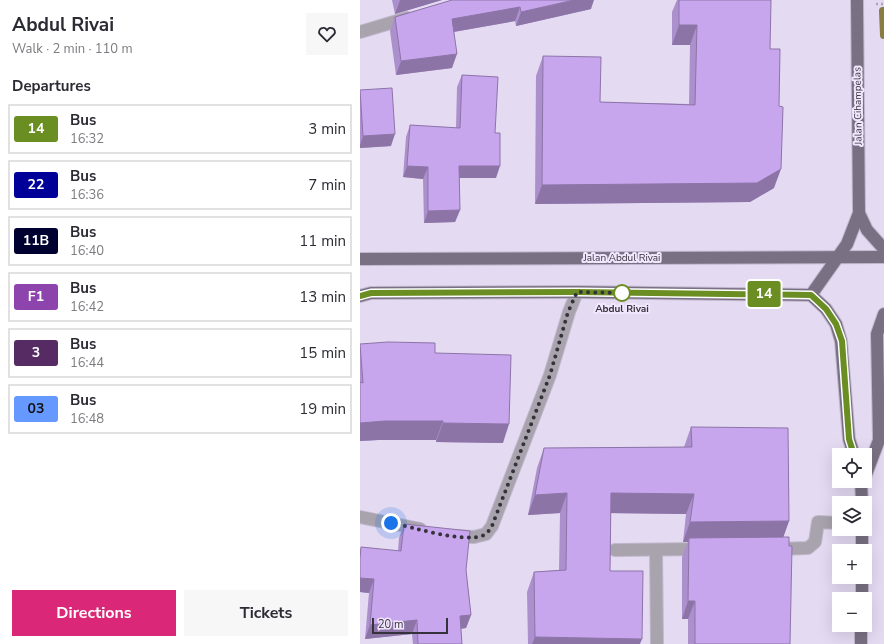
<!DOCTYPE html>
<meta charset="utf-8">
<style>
:root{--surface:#fff;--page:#f7f7f7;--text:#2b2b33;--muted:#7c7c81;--line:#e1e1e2;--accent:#db2777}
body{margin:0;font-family:"Nunito Sans",sans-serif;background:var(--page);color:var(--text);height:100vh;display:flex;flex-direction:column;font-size:15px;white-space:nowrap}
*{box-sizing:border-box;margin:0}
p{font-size:13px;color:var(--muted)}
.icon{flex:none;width:22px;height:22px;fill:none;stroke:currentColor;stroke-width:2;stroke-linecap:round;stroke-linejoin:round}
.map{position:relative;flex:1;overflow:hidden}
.drawer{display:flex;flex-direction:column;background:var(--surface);width:360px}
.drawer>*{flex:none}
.badge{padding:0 8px;border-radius:3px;font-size:14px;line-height:26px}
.tools{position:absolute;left:472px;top:448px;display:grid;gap:8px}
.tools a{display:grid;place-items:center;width:40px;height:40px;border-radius:0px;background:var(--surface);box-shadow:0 4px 16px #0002;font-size:20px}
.scale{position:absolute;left:12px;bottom:10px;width:76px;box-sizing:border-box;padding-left:4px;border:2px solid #36323b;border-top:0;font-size:11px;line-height:14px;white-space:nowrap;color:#36323b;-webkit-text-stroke:3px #f2e7ff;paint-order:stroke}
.you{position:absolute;width:20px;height:20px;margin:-10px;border:3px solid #fff;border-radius:50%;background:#1a73e8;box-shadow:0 0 0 6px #1a73e833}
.map>.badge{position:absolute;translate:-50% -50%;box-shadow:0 0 0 2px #fff}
h2{padding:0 12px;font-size:15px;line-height:36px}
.round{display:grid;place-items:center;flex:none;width:42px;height:42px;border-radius:0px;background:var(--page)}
.head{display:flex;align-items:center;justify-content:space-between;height:68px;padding:0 12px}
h1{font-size:19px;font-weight:700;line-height:30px}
.primary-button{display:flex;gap:8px;margin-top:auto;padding:8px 12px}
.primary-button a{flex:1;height:46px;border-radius:0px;background:var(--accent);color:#fff;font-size:16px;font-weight:700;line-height:46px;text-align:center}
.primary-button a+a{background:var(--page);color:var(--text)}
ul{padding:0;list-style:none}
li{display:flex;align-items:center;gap:12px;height:50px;margin:0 8px 6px;padding:0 4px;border:2px solid var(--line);border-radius:0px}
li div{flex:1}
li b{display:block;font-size:15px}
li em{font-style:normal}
li .badge{min-width:44px;font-weight:700;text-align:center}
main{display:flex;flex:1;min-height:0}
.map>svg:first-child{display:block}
</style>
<main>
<section class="drawer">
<div class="head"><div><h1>Abdul Rivai</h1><p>Walk · 2 min · 110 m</p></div><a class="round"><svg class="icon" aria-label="heart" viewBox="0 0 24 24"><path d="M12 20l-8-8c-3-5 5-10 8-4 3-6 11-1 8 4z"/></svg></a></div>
<h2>Departures</h2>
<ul>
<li><span class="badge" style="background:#6b8e23;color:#fff">14</span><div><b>Bus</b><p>16:32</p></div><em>3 min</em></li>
<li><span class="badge" style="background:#009;color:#fff">22</span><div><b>Bus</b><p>16:36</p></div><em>7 min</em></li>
<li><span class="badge" style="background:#000030;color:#fff">11B</span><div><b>Bus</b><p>16:40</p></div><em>11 min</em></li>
<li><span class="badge" style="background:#8e44ad;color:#fff">F1</span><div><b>Bus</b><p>16:42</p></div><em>13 min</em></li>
<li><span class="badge" style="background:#562b63;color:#fff">3</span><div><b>Bus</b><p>16:44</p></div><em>15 min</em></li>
<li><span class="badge" style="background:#69f;color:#111">03</span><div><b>Bus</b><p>16:48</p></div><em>19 min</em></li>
</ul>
<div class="primary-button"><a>Directions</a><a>Tickets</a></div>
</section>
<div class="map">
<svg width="524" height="644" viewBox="0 0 524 644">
<rect width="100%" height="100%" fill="#e4daf2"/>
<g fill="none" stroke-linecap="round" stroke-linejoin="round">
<polyline stroke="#8a7a43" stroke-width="8" points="523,11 524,35"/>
<g stroke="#c1b8cd" stroke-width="14">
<g id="minor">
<polyline points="0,32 47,18"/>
<polyline points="0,517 60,529"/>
<polyline points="93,536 114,537 126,534 132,526 190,375 209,312 217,292"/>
<polyline points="417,549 448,548 455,542 458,522 479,523"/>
<polyline points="255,550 340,549"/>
<polyline points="296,550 297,644"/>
</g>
</g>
<g stroke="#c1b8cd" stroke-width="14">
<g id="major">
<polyline points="499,213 507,230 524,249"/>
<polyline points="0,259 524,257"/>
<polyline points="451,295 487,244 499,213 497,0"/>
<polyline points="451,295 466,309 476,324 481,341 489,439 494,455"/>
<polyline points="0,296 11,293 217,292 451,295"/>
<polyline points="505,477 519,440 517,334 524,314"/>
<polyline points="501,481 502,503"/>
<polyline points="502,551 502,529"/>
<polyline points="502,599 502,577"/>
<polyline points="501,644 501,625"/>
</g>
</g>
<polyline stroke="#aba3b7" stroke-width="2.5" stroke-dasharray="2 3" stroke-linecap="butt" points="516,4 524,4"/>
<use href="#minor" stroke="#a8a3ad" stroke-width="12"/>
<use href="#major" stroke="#797183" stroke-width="12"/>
</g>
<g fill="#ac8fcd">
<polygon points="32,0 82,0 35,14"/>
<polygon points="92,0 231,9 156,26 155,21 94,32 92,68 36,75 30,31 35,17"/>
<polygon points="317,0 319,0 410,49 414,188 390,202 175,204 176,76 183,56 240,102 329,104 330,45 312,45 312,12"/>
<polygon points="102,75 135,133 136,178 99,178 100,210 95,222 64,223 63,179 43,177 46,137 50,125 96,128 97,87"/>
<polygon points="0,90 31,146 0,148"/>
<polygon points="0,344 75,353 143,443 76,442 76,440 18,440 0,441"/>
<polygon points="331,427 429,521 423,537 430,644 328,644 328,619 322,619 322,557 328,542 323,542 326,514 251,513 250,571 280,644 168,644 167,592 174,572 199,570 200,513 168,515 177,468 184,448 324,447"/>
<polygon points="44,524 106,570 111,615 106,628 101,629 102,644 53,644 52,634 5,639 9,593 0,592 0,551 1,547 38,551 39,538"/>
</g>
<g fill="#8c74a7">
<polygon points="40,0 82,0 35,14"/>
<polygon points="214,0 234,0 231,9 156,26 161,12"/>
<polygon points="160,7 155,21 87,33 92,19"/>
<polygon points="319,25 337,25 330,45 312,45"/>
<polygon points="97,54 92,68 36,75 41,61"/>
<polygon points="35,134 31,146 0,148 0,145 3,136"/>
<polygon points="47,166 68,167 63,179 43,177"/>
<polygon points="99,166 140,166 136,178 95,178"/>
<polygon points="421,169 414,188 390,202 175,204 182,185"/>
<polygon points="100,210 95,222 64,223 68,211"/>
<polygon points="25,421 83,421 76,440 18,440 0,441 0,423"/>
<polygon points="83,423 149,424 143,443 76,442"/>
<polygon points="207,493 200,513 168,515 175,495"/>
<polygon points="251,493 334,494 326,514 243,513"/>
<polygon points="429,521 422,541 329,538 328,542 323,542 330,522"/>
<polygon points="0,578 14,579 9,593 0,592"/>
<polygon points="328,601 335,601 328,619 322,619"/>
<polygon points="111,615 106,628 95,629 100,616"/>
<polygon points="57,620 52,634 5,639 10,625"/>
<polygon points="175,637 282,639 280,644 172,644"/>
</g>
<g fill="#c8a6ee" stroke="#8c74a7">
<polygon points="92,0 214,0 161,12 160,7 92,19 97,54 41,61 35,17"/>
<polygon points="319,0 411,0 410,49 420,49 419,106 423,107 421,169 397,183 182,185 183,56 241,57 240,102 335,105 337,25 319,25"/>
<polygon points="102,75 138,77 135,133 140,133 140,166 99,166 100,210 68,211 68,167 47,166 50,125 100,128"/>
<polygon points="32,88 35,134 3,136 0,90"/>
<polygon points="28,342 75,343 75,353 151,355 149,424 83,423 83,421 25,421 0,423 0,382 3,383 0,344"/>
<polygon points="331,427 428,428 429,521 330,522 334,494 251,493 250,571 283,571 282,639 175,637 174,572 206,570 207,493 175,495 184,448 332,447"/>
<polygon points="44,524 110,531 106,570 111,615 100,616 102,644 58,644 57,620 10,625 14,579 0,578 0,558 1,547 41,551"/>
<polygon points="429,537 429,546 432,546 430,644 335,644 335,601 328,601 329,538"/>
</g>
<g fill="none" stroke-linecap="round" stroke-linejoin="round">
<g stroke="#fff" stroke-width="9">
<polyline id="line" points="0,296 11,293 217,292 451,295 466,309 476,324 482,341 489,439 494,455"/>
</g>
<use href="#line" stroke="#6b8e23" stroke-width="6"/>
<path stroke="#36323b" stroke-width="4" stroke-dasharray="0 7.2" d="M31,523C54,527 104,544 124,535C128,533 130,529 132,526L190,375L208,312L217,292L262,293"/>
</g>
<circle fill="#fff" stroke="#6b8e23" stroke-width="2" cx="262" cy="293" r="8"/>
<g text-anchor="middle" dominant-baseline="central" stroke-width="4" stroke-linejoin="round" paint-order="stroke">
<g font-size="10" fill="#36323b" stroke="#f2e7ff">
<text transform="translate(498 106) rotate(-91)">Jalan Cihampelas</text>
<text x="262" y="258">Jalan Abdul Rivai</text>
</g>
<g font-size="10" font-weight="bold" fill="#36323b" stroke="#f2e7ff">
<text x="262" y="309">Abdul Rivai</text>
</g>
</g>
</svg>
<div class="tools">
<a><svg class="icon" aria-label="locate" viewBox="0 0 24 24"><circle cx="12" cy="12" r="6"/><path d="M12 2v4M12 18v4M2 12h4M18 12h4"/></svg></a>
<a><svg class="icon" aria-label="layers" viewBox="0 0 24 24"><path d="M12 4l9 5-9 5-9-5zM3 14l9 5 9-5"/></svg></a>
<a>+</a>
<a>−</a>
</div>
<div class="scale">20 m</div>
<div class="you" style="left:31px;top:523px"></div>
<b class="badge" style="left:404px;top:294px;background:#6b8e23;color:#fff">14</b>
</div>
</main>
